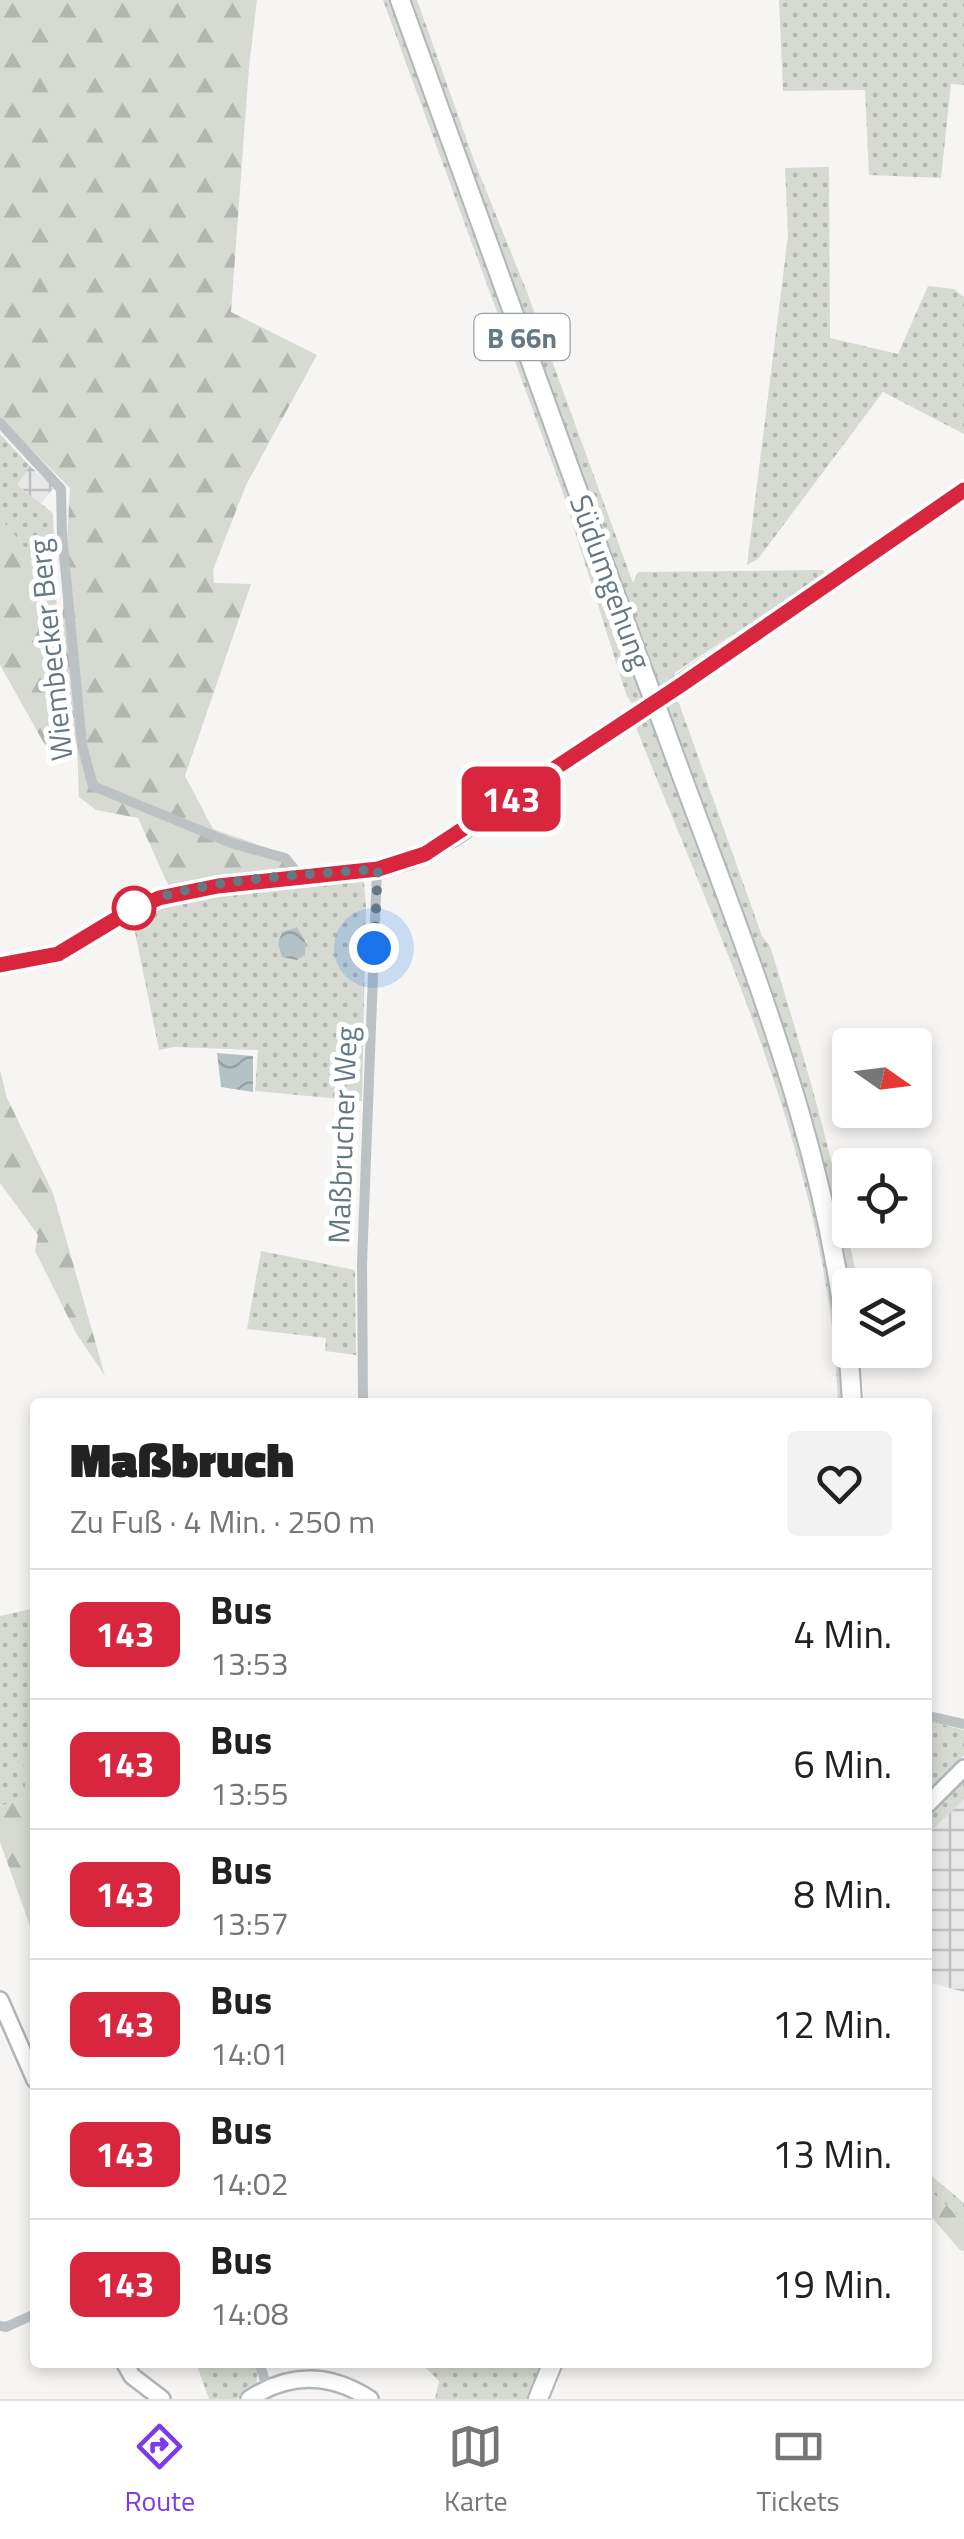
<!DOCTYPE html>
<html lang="de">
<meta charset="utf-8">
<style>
:root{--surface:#fff;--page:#f2f2f2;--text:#222;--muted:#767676;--line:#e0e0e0;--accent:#7c3aed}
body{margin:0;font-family:"Titillium Web",sans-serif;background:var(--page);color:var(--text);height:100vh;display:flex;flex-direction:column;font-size:38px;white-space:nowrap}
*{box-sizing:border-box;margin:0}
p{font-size:32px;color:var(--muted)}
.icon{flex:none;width:55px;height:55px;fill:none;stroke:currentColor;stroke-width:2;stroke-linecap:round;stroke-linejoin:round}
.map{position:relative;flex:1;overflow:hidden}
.details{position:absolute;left:30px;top:1398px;width:902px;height:970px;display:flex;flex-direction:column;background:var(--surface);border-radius:10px;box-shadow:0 5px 15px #0003}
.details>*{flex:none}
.badge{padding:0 20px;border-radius:15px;font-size:35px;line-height:65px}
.needle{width:65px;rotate:104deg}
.fabs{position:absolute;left:832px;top:1028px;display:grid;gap:20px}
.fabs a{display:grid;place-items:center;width:100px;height:100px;border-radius:10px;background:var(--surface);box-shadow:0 5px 15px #0003;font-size:50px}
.you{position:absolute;width:50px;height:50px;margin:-25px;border:8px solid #fff;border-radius:50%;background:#1a73e8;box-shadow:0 0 0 15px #1a73e833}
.map>.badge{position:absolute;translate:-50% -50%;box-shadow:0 0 0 5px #fff}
.round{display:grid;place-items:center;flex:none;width:105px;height:105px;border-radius:10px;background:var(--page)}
.headline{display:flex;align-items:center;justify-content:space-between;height:170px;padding:0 40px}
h1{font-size:48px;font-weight:800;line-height:75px}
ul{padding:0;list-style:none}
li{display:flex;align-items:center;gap:30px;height:130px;padding:0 40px;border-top:2px solid var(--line)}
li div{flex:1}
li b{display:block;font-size:38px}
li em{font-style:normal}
li .badge{min-width:110px;font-weight:700;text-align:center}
.tab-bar{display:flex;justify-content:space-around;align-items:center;height:140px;border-top:2px solid var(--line);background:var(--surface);font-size:28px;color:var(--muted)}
.tab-bar a{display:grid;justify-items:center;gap:5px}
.tab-bar .selected{color:var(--accent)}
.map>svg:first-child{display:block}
</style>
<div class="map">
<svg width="964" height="2399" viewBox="0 0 964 2399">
<defs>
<pattern id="industrial-grid" width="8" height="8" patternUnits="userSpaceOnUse" patternTransform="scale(2.5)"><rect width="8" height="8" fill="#e6e7e6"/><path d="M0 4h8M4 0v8" fill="none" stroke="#bec0c0"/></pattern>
<pattern id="grass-dots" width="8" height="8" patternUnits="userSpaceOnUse" patternTransform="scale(2.5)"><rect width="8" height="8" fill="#d6dad2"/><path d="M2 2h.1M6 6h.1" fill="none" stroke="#b1b6b0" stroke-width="1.8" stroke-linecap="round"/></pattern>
<pattern id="forest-firs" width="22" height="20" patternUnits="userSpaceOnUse" patternTransform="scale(2.5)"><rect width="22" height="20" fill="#d6dad2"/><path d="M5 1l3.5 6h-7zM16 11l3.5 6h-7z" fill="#b1b6b0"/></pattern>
<pattern id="water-waves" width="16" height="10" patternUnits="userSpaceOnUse" patternTransform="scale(2.5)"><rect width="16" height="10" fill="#b3c2c4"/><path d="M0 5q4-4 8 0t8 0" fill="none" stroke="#95a2a5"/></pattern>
</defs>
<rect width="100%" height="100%" fill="#f6f5f3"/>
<g fill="url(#industrial-grid)">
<polygon points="30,466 54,487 41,504 16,485"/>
<polygon points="964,1799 964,1992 928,1982 928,1834"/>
</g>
<g fill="url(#grass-dots)">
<polygon points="383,0 392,0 645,700 631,703 626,694 562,490"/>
<polygon points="410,0 417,0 475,163 527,292 633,583 638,572 823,570 826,574 674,673 673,680 659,690"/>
<polygon points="779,0 964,0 964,85 951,84 941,178 869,175 865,90 783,91"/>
<polygon points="829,167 830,338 898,354 928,286 954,289 964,297 964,434 883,392 758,559 747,565 788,236 785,168"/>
<polygon points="0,434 30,466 17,485 53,513 58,639 42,624 29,552 0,518"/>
<path d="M675,700L679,703L762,936L770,946C805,1058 837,1169 858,1285H850V1298C817,1087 738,904 665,706Z"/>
<path d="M650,713C707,876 774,1038 815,1206C831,1271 838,1336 845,1402H838C829,1165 721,942 635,725Z"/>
<polygon points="354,875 364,882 366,906 362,1101 255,1091 258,1050 174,1047 159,1050 132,918 175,899"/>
<polygon points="261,1251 355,1270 356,1355 325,1351 326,1338 247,1329"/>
<polygon points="35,1608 35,1754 32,1747 26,1798 0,1806 0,1616"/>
<polygon points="928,1721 964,1730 964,1755 928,1792"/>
<polygon points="964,1781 964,1799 928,1834 928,1816"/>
<polygon points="928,2173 964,2203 964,2221 928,2189"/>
<polygon points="196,2363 255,2363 258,2371 256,2385 236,2399 209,2399"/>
<polygon points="421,2363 542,2363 528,2399 435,2399 439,2381"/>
</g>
<g fill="url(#forest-firs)">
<polygon points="0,0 257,0 249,67 231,312 317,355 246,485 213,570 214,583 251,584 185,776 213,829 290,856 292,867 273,873 169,887 138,818 96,810 79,797 77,744 45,745 0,665 0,518 29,552 42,624 61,642 70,488 0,418"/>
<polygon points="0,1070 7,1098 53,1193 105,1376 76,1333 35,1251 38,1235 0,1183"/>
<polygon points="22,1747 33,1747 35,1754 35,1940 0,1842 0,1806 26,1798"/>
<polygon points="928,2189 964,2221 964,2251 960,2250 928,2213"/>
</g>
<g fill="url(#water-waves)">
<polygon points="297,927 305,941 305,955 297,960 282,957 278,944 282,932"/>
<polygon points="217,1053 253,1056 253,1092 221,1087"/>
</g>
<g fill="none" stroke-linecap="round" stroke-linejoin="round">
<g stroke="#afb6b9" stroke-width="20">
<g id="secondary">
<polyline points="0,965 58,954 126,913 159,898 217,886 377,869 411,860 453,838 964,491"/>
<polyline points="928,1804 964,1768"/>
<polyline points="0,2000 35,2080"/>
<polyline points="124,2362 132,2376 162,2399"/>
<path d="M249,2399C290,2372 330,2373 370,2399"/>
</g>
</g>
<g stroke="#b0b6b9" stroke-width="22">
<g id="primary">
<polyline points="400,0 644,674"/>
<path d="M664,727C743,946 840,1167 852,1402"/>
<polyline points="538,2399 553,2362"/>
</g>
</g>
<g stroke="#bcc2c4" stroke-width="10">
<polyline points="0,423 61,489 62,535 82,745 93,786 231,843 285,858 300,876"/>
<polyline points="363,1402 362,1264 377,869"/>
<polyline points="928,1716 964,1724"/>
<polyline points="0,2326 6,2327 35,2314"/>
<polyline points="259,2362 267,2387"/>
</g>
<use href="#secondary" stroke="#fff" stroke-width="15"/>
<use href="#primary" stroke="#fff" stroke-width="18"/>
<g stroke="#b0b6b9" stroke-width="22" stroke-linecap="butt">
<polyline id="primary-bridge" points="644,674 664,727"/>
</g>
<use href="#primary-bridge" stroke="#fff" stroke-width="18"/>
</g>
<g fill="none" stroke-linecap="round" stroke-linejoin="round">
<g stroke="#fff" stroke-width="22">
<polyline id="line" points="0,965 58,954 126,913 159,898 218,886 378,869 425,854 681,685 964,490"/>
</g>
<use href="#line" stroke="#d7263d" stroke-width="15"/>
<path stroke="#667982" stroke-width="10" stroke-dasharray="0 18" d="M134,908C191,878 311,875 378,869L374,948"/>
</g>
<circle fill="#fff" stroke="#d7263d" stroke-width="5" cx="134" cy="908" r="20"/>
<g text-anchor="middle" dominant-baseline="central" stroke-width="10" stroke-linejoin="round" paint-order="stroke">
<rect fill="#fff" stroke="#94a1a8" stroke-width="2.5" x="474.5" y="314" width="95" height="46" rx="8"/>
<g font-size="28" font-weight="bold" fill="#667982">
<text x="522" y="337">B 66n</text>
</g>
<g font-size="30" fill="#667982" stroke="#fff">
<text transform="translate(611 582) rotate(70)">Südumgehung</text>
<text transform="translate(50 650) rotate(-96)">Wiembecker Berg</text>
<text transform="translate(342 1135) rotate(-88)">Maßbrucher Weg</text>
</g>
</g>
</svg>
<div class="fabs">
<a><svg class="needle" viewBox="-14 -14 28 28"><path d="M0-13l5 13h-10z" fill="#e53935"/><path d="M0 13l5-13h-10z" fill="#767676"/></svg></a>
<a><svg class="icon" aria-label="locate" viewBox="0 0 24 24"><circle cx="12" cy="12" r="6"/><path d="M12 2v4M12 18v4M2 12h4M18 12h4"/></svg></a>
<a><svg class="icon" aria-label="layers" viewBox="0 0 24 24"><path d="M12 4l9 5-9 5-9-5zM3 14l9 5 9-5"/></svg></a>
</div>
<div class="you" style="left:374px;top:948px"></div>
<b class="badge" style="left:511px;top:799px;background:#d7263d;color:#fff">143</b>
<section class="details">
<div class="headline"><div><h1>Maßbruch</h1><p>Zu Fuß · 4 Min. · 250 m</p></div><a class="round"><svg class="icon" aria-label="heart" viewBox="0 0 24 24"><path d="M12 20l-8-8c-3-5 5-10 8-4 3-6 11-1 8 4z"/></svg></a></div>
<ul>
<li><span class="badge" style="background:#d7263d;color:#fff">143</span><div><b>Bus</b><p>13:53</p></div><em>4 Min.</em></li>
<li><span class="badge" style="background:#d7263d;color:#fff">143</span><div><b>Bus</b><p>13:55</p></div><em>6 Min.</em></li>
<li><span class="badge" style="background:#d7263d;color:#fff">143</span><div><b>Bus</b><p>13:57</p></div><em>8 Min.</em></li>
<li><span class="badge" style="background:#d7263d;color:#fff">143</span><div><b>Bus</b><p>14:01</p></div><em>12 Min.</em></li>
<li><span class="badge" style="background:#d7263d;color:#fff">143</span><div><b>Bus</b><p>14:02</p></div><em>13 Min.</em></li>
<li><span class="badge" style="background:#d7263d;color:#fff">143</span><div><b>Bus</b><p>14:08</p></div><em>19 Min.</em></li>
</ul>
</section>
</div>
<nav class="tab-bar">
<a class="selected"><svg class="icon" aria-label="directions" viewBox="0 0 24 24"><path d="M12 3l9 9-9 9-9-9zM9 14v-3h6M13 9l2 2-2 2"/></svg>Route</a>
<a><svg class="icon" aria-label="map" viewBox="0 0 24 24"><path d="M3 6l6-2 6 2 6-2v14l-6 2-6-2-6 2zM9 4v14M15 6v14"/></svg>Karte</a>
<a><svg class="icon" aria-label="tickets" viewBox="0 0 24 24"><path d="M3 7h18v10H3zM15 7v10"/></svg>Tickets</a>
</nav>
